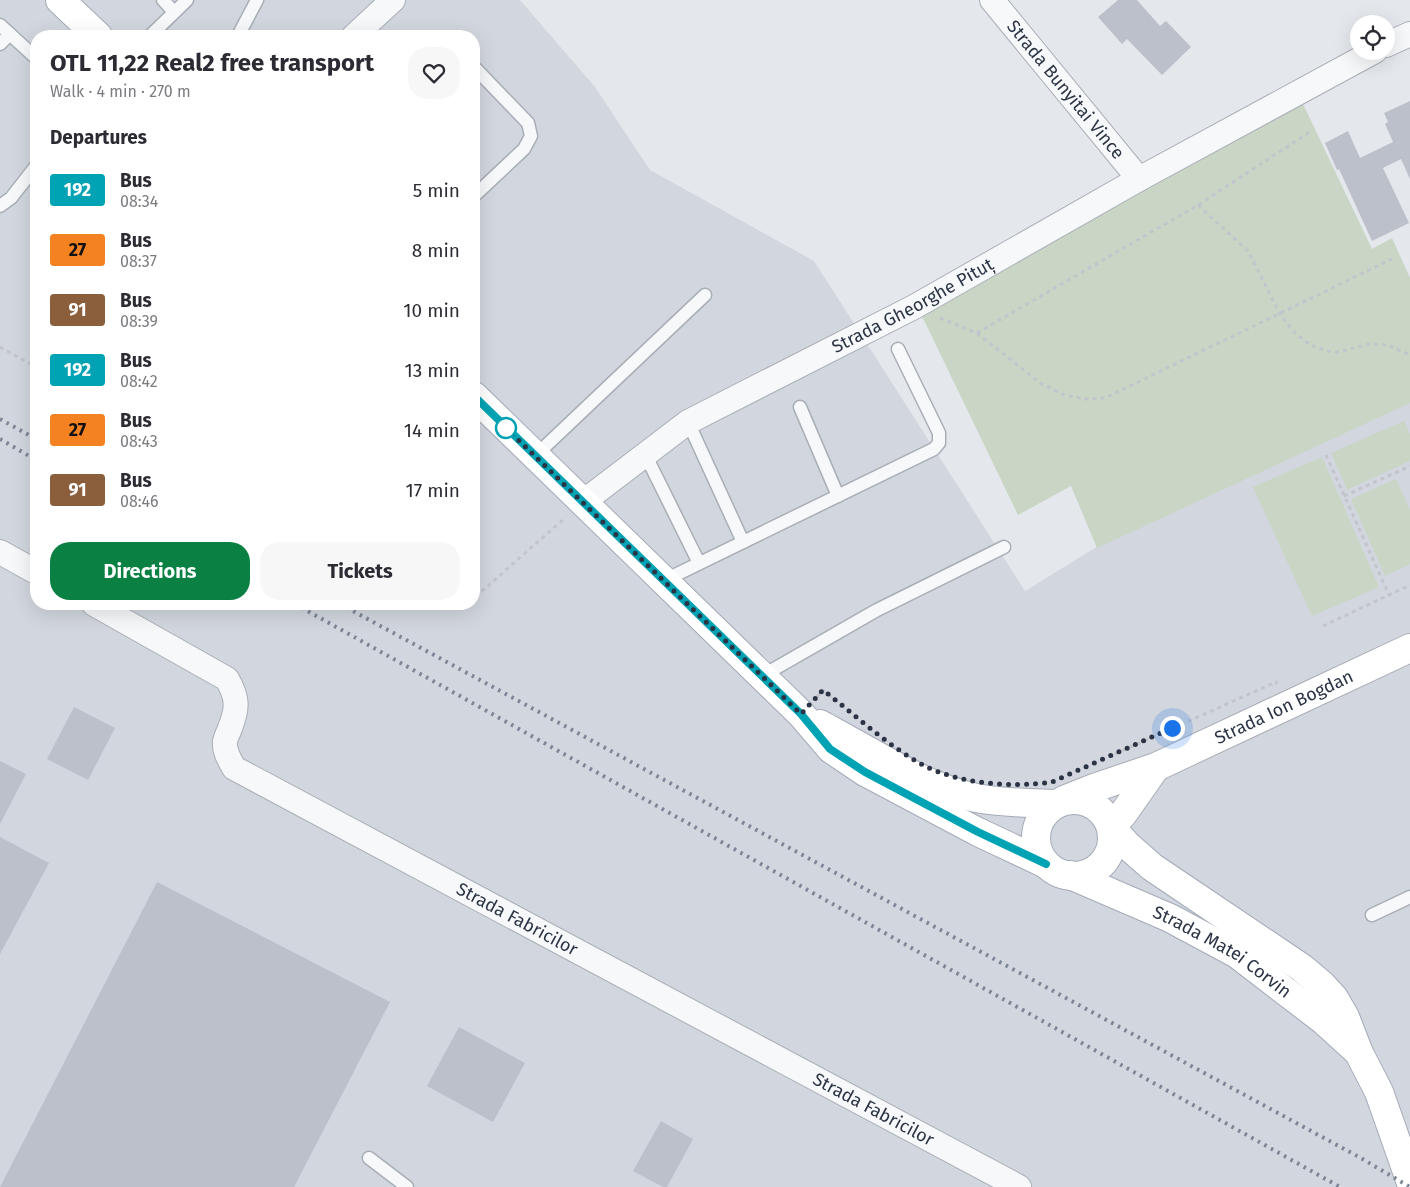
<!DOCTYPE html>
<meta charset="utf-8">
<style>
:root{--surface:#fff;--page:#f7f7f7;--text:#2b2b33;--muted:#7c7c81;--accent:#0b8043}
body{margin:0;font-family:"Fira Sans",sans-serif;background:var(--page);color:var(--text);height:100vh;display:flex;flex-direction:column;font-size:19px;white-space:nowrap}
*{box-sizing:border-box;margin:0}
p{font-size:16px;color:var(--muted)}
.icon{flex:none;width:28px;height:28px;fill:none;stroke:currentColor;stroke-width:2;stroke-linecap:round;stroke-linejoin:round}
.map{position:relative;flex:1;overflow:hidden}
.side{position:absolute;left:30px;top:30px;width:450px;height:580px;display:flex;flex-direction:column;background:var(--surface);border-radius:20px;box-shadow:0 5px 20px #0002}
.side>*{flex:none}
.badge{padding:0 10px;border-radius:4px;font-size:18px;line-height:32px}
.tools{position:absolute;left:1350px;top:15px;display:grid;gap:10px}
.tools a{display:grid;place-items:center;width:45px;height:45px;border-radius:50%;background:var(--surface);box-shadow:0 5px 20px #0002;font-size:25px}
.you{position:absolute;width:25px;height:25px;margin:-12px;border:4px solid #fff;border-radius:50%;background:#1a73e8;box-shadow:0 0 0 8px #1a73e833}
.map>.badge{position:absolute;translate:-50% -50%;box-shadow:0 0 0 2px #fff}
h2{padding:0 20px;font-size:19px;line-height:45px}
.round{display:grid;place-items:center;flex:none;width:52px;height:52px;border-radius:20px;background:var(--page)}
.summary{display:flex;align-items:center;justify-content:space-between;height:85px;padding:0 20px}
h1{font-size:24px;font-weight:700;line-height:38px}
.cta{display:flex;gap:10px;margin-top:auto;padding:10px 20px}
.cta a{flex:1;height:58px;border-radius:20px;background:var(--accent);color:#fff;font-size:20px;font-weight:700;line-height:58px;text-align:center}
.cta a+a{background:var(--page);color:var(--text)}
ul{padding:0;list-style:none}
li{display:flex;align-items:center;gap:15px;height:60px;padding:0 20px}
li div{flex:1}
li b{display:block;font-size:19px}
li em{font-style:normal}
li .badge{min-width:55px;font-weight:700;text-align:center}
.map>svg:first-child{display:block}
</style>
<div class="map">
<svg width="1410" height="1187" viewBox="0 0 1410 1187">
<rect width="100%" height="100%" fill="#e4e7ec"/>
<path fill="#d2d6de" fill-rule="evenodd" d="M0,0H520L595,87L650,170L814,261L1025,591L1410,354V1187H0ZM36,36H474V604H36Z"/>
<g fill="#c9d6c5">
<polygon points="1303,104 1372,249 1392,238 1410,278 1410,403 1097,548 1071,486 1018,515 920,312"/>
<polygon points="1404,421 1410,434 1410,461 1347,490 1331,453"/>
<polygon points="1322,457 1379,587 1312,616 1253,487"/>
<polygon points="1396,479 1410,510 1410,564 1385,576 1351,499"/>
</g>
<g fill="#bbc0ca">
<polygon points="1118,0 1137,0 1160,26 1166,21 1191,47 1162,75 1127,39 1122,44 1098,17"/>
<polygon points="1410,101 1410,179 1401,159 1383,168 1409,223 1372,241 1339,169 1337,170 1325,143 1348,131 1360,158 1393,142 1385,124 1388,122 1384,113"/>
<polygon points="74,707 115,728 88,780 47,759"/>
<polygon points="0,761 26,774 0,824"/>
<polygon points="0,837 49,863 0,954"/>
<polygon points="157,882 390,1002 294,1187 0,1187"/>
<polygon points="459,1027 525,1063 493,1122 427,1086"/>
<polygon points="661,1121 693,1139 667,1187 663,1187 633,1171"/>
</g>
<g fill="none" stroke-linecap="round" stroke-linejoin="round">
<g stroke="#a9aeb7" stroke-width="15">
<g id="service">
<polyline points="163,0 174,12"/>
<polyline points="0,25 36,58"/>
<polyline points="150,36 187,0"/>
<polyline points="238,36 257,0"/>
<polyline points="0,44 10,34"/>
<polyline points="474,67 528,123 531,136 524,149 474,196"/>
<polyline points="0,206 11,198 36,166"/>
<polyline points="800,407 838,496"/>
<polyline points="688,422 743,542"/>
<polyline points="645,454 699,563"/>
<polyline points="535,456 705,295"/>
<polyline points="663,581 934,449 939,443 939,433 898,349"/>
<polyline points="762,676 877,610 1004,547"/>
<polyline points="1372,915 1410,897"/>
<polyline points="369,1158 407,1187"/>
</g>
</g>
<g stroke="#a9aeb7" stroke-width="26">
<g id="minor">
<path id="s1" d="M992,0L1139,179"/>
<polyline points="354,36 393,0"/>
<polyline points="1386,45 1410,34"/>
<path id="s2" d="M583,502L688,422L914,307L1139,179L1375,51"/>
<polyline points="0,552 36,572"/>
<path id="s3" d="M94,604L227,679C238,698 238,708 230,728C229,732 225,738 225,742C224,751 230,761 234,768L1019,1187"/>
</g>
</g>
<g stroke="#a9aeb7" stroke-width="30">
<g id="secondary">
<path id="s4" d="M1064,800L1094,788L1156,767L1410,648"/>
<polyline points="1111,826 1123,814 1156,767"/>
</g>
</g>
<g stroke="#a3abb8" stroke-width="30">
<g id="primary">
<polyline points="60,0 98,36"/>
<polyline points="474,396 801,714 831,749 865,772 978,832 1046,864"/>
<path d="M820,724C869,750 922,786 976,798C1003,803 1029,803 1056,804"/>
<circle cx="1074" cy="838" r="38"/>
<polyline points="1112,828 1127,845 1152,867 1302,968 1322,985 1334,998 1345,1017 1359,1053 1379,1092 1410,1180"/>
<path id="s5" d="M1070,875L1170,918L1237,954L1323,1020L1356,1050"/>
</g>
</g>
<g stroke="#c2c5cb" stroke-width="3" stroke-dasharray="4 4" stroke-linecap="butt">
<polyline points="1198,205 1248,251 1280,314 1294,332 1309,344 1326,351 1339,352 1369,344 1388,345 1410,355"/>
<polyline points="940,318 977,333 1040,383 1064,395 1086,399 1105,398 1392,259"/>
<polyline points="977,333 1198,205 1310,132"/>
<polyline points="0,347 36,367"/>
<polyline points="1326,455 1389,595"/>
<polyline points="1344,496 1410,466"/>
<polyline points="474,588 482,591 565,518"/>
<polyline points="1323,626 1410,585"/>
<polyline points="817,697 823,690 848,710"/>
<polyline points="1115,754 1276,682 1277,684"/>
</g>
<use href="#service" stroke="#f7f8fa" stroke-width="12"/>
<use href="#minor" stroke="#f7f8fa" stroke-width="24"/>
<use href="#secondary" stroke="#fff" stroke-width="28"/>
<use href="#primary" stroke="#fff" stroke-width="28"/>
<g stroke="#7d8696" stroke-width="4" stroke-dasharray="2.5 5" stroke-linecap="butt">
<polyline points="0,419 36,439"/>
<polyline points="0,439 36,460"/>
<polyline points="295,604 1340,1187"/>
<polyline points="340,604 1359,1157 1410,1187"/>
</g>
</g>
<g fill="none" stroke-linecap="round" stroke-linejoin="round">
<g stroke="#fff" stroke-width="11">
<polyline id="line" points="474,396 801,714 830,749 865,772 978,832 1046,864"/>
</g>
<use href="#line" stroke="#00a3b4" stroke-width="8"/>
<path stroke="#2b3445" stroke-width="5" stroke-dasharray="0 9" d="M506,428L801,714L823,690C855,715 886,744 921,764C958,784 1011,788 1052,782L1172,728"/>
</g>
<circle fill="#fff" stroke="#00a3b4" stroke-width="2.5" cx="506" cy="428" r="10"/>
<g text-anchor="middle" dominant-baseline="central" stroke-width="4" stroke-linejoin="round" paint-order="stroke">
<g font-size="18" fill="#2b3445" stroke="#f4f6f9">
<text stroke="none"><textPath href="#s1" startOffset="116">Strada Bunyitai Vince</textPath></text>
<text stroke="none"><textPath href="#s2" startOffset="385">Strada Gheorghe Pituț</textPath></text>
<text stroke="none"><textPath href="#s4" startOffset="239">Strada Ion Bogdan</textPath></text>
<text stroke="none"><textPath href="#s3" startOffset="568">Strada Fabricilor</textPath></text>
<text stroke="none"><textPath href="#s5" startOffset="171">Strada Matei Corvin</textPath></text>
<text stroke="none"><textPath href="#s3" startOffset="972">Strada Fabricilor</textPath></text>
</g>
</g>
</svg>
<div class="tools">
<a><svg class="icon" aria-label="locate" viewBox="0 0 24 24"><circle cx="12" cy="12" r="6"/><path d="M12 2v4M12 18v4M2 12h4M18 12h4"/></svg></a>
</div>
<div class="you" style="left:1172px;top:728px"></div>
<section class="side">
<div class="summary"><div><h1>OTL 11,22 Real2 free transport</h1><p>Walk · 4 min · 270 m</p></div><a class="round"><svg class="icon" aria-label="heart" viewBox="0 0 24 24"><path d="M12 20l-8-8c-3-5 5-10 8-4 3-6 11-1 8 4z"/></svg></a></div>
<h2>Departures</h2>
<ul>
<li><span class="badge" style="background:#00a3b4;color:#fff">192</span><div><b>Bus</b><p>08:34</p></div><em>5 min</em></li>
<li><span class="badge" style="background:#f58220;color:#111">27</span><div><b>Bus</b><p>08:37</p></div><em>8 min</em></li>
<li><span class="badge" style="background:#8b5e3c;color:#fff">91</span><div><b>Bus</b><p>08:39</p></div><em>10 min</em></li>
<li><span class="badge" style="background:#00a3b4;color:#fff">192</span><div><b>Bus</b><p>08:42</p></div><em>13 min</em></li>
<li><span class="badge" style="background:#f58220;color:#111">27</span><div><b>Bus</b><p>08:43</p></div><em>14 min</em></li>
<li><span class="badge" style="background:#8b5e3c;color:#fff">91</span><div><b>Bus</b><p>08:46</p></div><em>17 min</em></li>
</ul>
<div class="cta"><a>Directions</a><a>Tickets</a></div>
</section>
</div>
